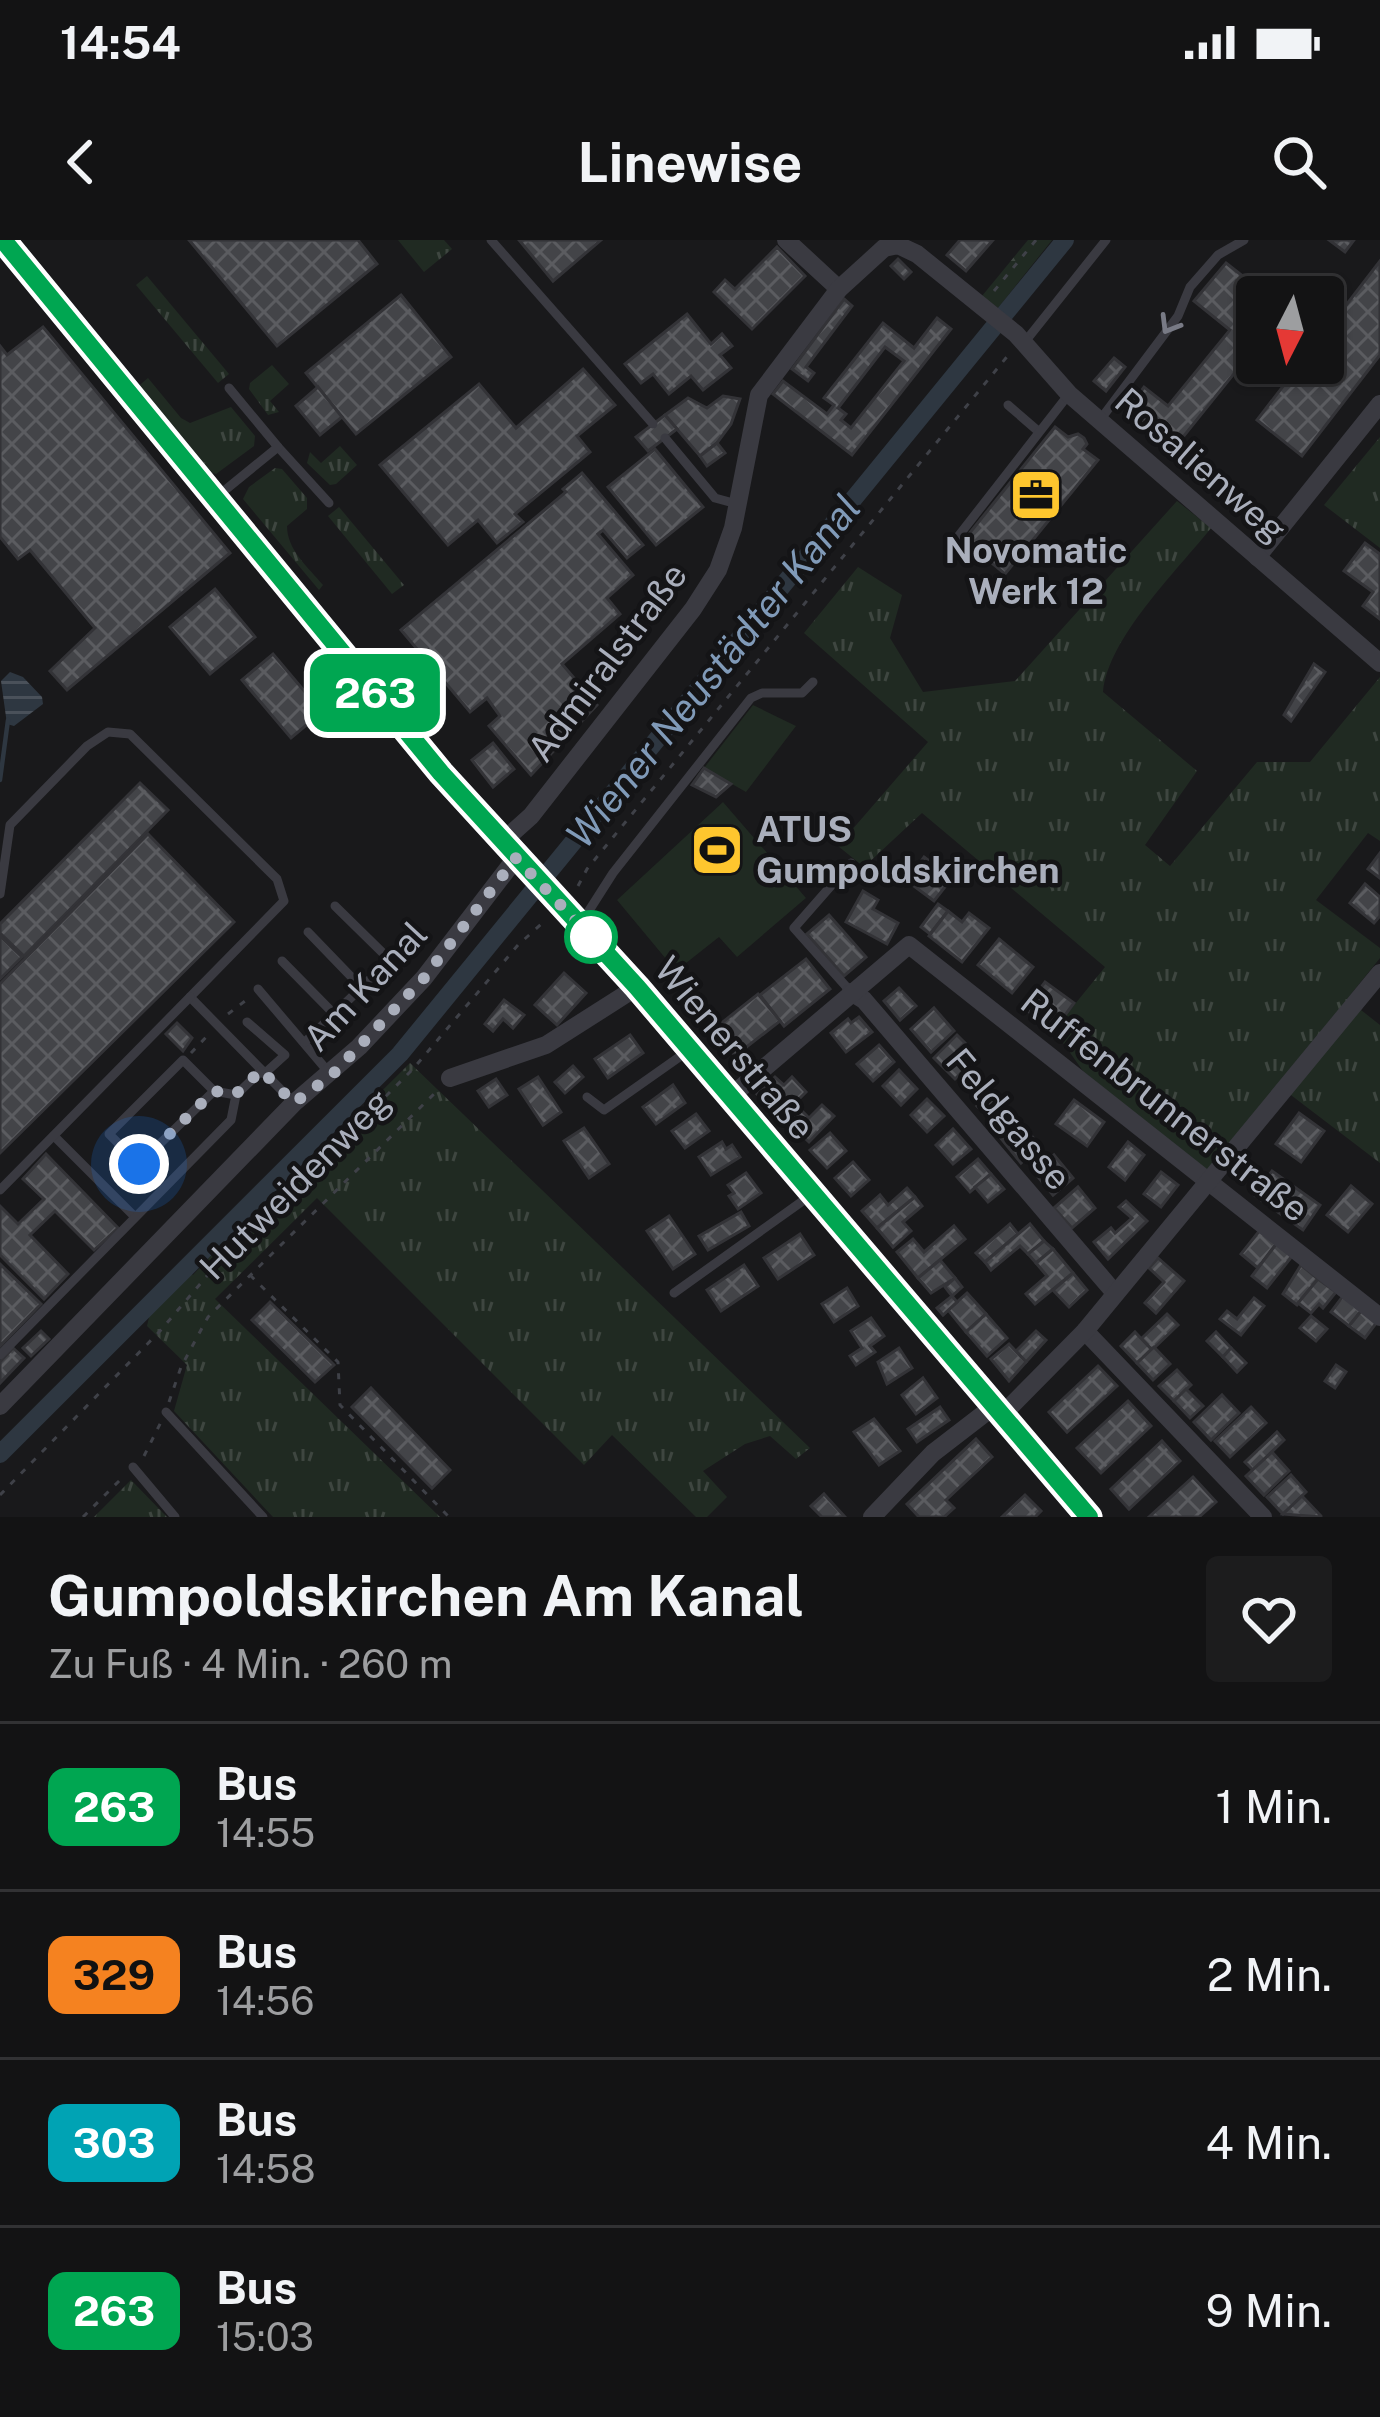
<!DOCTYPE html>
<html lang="de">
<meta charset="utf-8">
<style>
:root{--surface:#131314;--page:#1c1c1d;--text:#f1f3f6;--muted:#9d9ea0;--line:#323234}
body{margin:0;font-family:"Public Sans",sans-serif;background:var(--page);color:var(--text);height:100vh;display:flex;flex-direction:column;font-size:45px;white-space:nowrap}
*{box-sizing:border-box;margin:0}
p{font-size:39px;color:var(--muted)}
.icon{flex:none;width:66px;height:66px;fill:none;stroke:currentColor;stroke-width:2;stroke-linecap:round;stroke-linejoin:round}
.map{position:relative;height:1277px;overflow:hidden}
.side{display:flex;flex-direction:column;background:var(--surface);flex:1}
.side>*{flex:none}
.badge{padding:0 24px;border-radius:18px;font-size:42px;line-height:78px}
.needle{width:78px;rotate:186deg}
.buttons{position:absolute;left:1236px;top:36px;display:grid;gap:24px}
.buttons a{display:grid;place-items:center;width:108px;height:108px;border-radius:12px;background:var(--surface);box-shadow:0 3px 9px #0004,0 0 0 3px var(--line);font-size:60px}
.you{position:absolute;width:60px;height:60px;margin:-30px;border:9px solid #fff;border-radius:50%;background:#1a73e8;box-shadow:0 0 0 18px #1a73e833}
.map>.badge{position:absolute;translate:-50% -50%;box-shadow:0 0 0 6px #fff}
.round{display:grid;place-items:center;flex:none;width:126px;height:126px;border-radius:12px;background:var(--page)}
.summary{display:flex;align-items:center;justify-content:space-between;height:204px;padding:0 48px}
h1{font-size:57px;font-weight:700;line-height:90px}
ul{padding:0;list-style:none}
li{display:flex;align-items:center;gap:36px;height:168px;padding:0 48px;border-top:3px solid var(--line)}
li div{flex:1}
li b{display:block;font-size:45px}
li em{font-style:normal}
li .badge{min-width:132px;font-weight:700;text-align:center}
.status{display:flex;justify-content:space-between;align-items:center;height:84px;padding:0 60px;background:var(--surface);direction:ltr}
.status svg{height:33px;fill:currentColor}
header{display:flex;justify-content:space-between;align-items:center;height:156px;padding:0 48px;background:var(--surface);font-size:54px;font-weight:700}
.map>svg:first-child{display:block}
</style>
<div class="status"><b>14:54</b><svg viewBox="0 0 49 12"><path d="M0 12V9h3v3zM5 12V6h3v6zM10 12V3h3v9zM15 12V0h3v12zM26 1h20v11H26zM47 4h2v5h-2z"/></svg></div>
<header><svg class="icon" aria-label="back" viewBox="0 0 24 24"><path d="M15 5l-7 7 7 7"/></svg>Linewise<svg class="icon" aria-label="search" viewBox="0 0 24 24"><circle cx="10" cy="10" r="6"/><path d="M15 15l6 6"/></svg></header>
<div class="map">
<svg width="1380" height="1277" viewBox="0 0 1380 1277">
<defs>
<pattern id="grass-tufts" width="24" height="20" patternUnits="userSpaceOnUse" patternTransform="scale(3)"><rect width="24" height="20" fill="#202a22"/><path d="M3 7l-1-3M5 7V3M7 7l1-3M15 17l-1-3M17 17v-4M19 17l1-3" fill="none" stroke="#3e4640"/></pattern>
<pattern id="forest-firs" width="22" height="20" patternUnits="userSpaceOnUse" patternTransform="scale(3)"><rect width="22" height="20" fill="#202a22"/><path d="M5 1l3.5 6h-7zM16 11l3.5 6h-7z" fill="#3e4640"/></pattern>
<pattern id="water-rules" width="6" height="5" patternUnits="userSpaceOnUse" patternTransform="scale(3)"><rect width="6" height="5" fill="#2e3741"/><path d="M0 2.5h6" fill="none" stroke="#4a515a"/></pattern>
<pattern id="building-cross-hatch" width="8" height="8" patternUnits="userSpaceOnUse" patternTransform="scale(3)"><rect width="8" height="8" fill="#434448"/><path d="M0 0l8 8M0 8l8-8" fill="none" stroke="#5b5c60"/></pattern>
</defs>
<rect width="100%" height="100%" fill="#19191b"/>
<g fill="url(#grass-tufts)">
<polygon points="398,0 444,0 452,9 424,32"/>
<polygon points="147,36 229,134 218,143 136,45"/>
<polygon points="272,125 289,144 270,161 279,172 268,175 249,149 250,143"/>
<polygon points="148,138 181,178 190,183 231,167 255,196 254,206 216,234 206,231 135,149"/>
<polygon points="1380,197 1380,308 1324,265"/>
<polygon points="340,206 357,225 336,244 330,245 307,223 310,212 321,223"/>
<path d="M275,228L282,229L307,258V269L287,286C287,310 308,327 323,345L319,350L243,259L249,247Z"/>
<path d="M1177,261L1211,288C1176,332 1108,398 1103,452L1197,531L1145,605L1170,626L1257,522H1310L1380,437V601L1368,593L1316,660L1380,708V718L1347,759L1380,785V923L1283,849L1210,934L1083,831L1054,790L1105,727L922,573L864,627L838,606L928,502L804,393L858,327L902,355L890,398L923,452L1015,441Z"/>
<polygon points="339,267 404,345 392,354 328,276"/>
<polygon points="410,823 810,1208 796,1219 770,1196 745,1204 703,1231 727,1257 707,1277 696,1277 612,1195 584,1225 317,958 215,1059 440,1277 273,1277 174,1171 187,1125 147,1086 151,1069 189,1032 193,1035 219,1007 232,1000"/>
<polygon points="131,1240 167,1277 94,1277"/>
</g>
<polygon fill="url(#forest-firs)" points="1028,0 1052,0 998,68 982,56"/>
<g fill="#202a22">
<polygon points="753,465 796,486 746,552 704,528"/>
<polygon points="723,562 806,658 737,717 719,697 676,731 617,660"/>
</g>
<polygon fill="url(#water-rules)" points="10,432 23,437 42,457 43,464 14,486 7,484 1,441"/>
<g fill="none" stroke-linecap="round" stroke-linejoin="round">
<polyline stroke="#2e3741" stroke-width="4.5" points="0,540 8,480"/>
<polyline stroke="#2e3741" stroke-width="18" points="0,1214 400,814 1065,0"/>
</g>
<g fill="url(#building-cross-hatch)" stroke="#333337" stroke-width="3" fill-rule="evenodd">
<polygon points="189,0 358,0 377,24 277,106"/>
<polygon points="519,0 601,0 553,41"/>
<polygon points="960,0 993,0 966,31 947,15"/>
<polygon points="1329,0 1354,0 1345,12"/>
<polygon points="777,7 805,36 752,89 714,52 725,40 735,49"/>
<polygon points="898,19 911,32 904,39 891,26"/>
<polygon points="1380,21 1380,115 1302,216 1257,180 1301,123 1323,123 1323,95"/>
<polygon points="1226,23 1249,41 1243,48 1257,59 1257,105 1175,207 1127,169 1144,147 1168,166 1230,90 1194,61"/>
<polygon points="401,55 451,117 356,194 306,133"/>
<polygon points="844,59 852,66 806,127 814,133 808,141 792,129"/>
<polygon points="687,74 711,104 722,94 732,106 720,115 731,128 703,150 691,136 669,154 653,134 641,143 625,124"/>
<path d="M937,78L951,89L852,215L773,154L783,141L827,174L834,165L824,158L883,83L914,108ZM885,107L904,121L851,188L841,180L846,174L838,168Z"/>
<polygon points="43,87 230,313 67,450 50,431 95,388 30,310 18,319 0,297 0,106 7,115"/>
<polygon points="1114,118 1125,127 1106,151 1094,141"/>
<polygon points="583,129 615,165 577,196 590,212 515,274 523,282 497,303 478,280 448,305 380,225 479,144 516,188"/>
<polygon points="318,147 342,177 320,195 296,166"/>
<polygon points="723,156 740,159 731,184 717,203 700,216 665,175 688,158 707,168"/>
<polygon points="665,175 677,189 648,211 636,197"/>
<polygon points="1055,187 1068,197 1078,194 1084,198 1087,204 1083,209 1098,220 1005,334 964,300"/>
<polygon points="717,203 725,213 707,226 700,216"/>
<polygon points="655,209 703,267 656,305 608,247"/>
<polygon points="582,233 643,305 627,318 603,290 598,294 633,335 607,358 620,374 562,424 597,465 531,535 489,486 500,476 487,458 470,472 401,390 566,252 563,249"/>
<polygon points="1365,303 1380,314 1380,379 1363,366 1373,352 1344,331"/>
<polygon points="215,349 255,397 210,434 170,387"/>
<polygon points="273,414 322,472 291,498 242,440"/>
<polygon points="1314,424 1325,432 1291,481 1284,475"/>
<polygon points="493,503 514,529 493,547 472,520"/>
<polygon points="704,528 731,544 716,557 692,545"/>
<polygon points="140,543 168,570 24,716 0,693 0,684"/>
<polygon points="148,594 234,682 0,913 0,744"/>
<polygon points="1380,613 1380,638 1368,629"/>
<polygon points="924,617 952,638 934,661 907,641"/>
<polygon points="1365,644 1380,657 1380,676 1374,683 1350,663"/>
<polygon points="863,651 878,660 873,669 898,683 887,704 846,682"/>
<polygon points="938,664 948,671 930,694 921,687"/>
<polygon points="948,671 962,682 969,673 989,688 962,722 929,696"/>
<polygon points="829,675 866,717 844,736 807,694"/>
<polygon points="0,696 22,717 0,739"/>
<polygon points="999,699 1033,727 1012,753 978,725"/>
<polygon points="806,719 830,749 784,786 760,755"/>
<polygon points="564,733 586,753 557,785 535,765"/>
<polygon points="1045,742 1074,763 1054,790 1025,769"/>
<polygon points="899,748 916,766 900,780 884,761"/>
<polygon points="758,754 780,781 735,816 714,789"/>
<polygon points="504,760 524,775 513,788 503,779 493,791 485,784"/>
<polygon points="934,768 954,791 931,812 911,789"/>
<polygon points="859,777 872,792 846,812 831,793 848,779 851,783"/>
<polygon points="177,783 192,798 183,811 166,794"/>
<polygon points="630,795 643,813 608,838 595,819"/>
<polygon points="957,795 965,803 957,811 970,824 955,839 934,818"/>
<polygon points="879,805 894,822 873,841 857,824"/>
<polygon points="573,826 583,837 565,853 555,842"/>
<polygon points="899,830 917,849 901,865 883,846"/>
<polygon points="538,837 561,872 543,885 519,849"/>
<polygon points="775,837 784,845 792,837 806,852 780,878 757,854"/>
<polygon points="496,839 507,855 489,867 478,851"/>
<polygon points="673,845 685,863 656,884 643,867"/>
<polygon points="991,853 1008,871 994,884 977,866"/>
<polygon points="927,859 944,876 927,892 911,875"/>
<polygon points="1074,860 1104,882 1087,906 1056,884"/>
<polygon points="822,865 834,876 809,902 788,882 800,869 809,878"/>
<polygon points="1299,873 1324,891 1301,922 1276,904"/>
<polygon points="696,874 709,891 685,908 672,891"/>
<polygon points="1013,883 1020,890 1023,887 1040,905 1021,923 999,896"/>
<polygon points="584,888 609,924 589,938 564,901"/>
<polygon points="953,889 971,909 953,924 936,905"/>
<polygon points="830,893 846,911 827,928 810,910"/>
<polygon points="722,902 726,909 732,905 740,917 711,935 699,917"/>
<polygon points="1128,902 1144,915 1125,940 1109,927"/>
<polygon points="46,914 118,988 94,1010 55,971 30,995 68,1034 44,1059 0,1015 0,966 18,984 44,959 23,939"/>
<polygon points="1054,915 1073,938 1053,955 1034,932"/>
<polygon points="978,919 991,934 970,952 957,937"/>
<polygon points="853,922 869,940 851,956 835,938"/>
<polygon points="1272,931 1320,965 1303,990 1254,955"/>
<polygon points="1161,932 1178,945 1161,967 1144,954"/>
<polygon points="746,933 761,953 738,969 729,956 734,953 728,945"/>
<polygon points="991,934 1004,949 988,962 975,947"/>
<polygon points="1351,946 1372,964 1348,992 1327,975"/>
<polygon points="1078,947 1095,968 1072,988 1054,968"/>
<polygon points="907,948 915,957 877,988 862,971 880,955 888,965"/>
<polygon points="915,957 922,966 903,982 911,991 893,1007 877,988"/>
<polygon points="1126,961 1147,981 1108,1019 1094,1002 1111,988 1115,993 1132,978 1119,967"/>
<polygon points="741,972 749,986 708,1010 699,996"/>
<polygon points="669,976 695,1014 673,1029 647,991"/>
<polygon points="1010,984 1018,994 985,1022 976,1013"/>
<polygon points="1030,984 1044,1001 1028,1014 1020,1006 991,1030 985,1022"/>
<polygon points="954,986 965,999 918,1038 897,1012 913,999 924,1012"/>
<polygon points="1260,990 1277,1003 1258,1028 1241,1014"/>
<polygon points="800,994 814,1015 778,1039 764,1018"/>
<polygon points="1044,1001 1053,1009 1036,1023 1028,1014"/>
<polygon points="1277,1003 1293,1015 1267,1048 1252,1036"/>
<polygon points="1053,1009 1073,1033 1035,1064 1026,1054 1047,1036 1036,1023"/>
<polygon points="1158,1018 1184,1041 1156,1073 1145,1063 1164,1042 1149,1028"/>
<polygon points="940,1020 955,1038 931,1053 918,1038"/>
<polygon points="0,1024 41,1064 0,1106"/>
<polygon points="744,1025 758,1046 721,1071 707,1050"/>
<polygon points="1301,1025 1318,1039 1297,1065 1283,1054"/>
<polygon points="1073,1033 1087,1050 1069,1067 1053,1050"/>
<polygon points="955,1038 962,1047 952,1056 945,1047"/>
<polygon points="1318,1039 1336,1052 1323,1068 1319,1064 1311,1073 1298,1063"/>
<polygon points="847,1048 858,1066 834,1082 822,1064"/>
<polygon points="967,1053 986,1074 966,1092 948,1070"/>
<polygon points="952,1056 957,1062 943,1075 937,1068"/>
<polygon points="1343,1056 1362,1070 1349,1086 1331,1072"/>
<polygon points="1254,1058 1264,1066 1241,1095 1220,1079 1227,1071 1237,1079"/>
<polygon points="270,1062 334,1125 315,1142 252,1080"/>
<polygon points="1362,1070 1377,1082 1365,1098 1349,1086"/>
<polygon points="986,1074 1007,1098 987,1116 966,1092"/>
<polygon points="1167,1074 1178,1085 1152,1110 1141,1099"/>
<polygon points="1311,1076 1327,1089 1316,1101 1300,1088"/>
<polygon points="871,1078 884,1096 870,1106 875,1112 856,1125 850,1116 862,1108 851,1091"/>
<polygon points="41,1091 49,1099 31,1116 23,1108"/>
<polygon points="1036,1091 1046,1100 1026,1122 1016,1111"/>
<polygon points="1135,1092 1152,1110 1137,1123 1121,1106"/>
<polygon points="1216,1092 1231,1108 1223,1117 1207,1101"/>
<polygon points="1009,1104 1026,1122 1009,1141 991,1119"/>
<polygon points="1154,1107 1170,1124 1153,1140 1137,1123"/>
<polygon points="13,1108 24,1118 0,1143 0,1122"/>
<polygon points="899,1108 912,1128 887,1144 878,1122"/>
<polygon points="1231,1108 1246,1123 1237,1132 1223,1117"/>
<polygon points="1336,1125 1346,1132 1335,1148 1325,1141"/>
<polygon points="1098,1126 1117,1146 1067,1192 1049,1172"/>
<polygon points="1177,1130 1191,1145 1174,1161 1159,1146"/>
<polygon points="923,1138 937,1158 916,1174 902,1155"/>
<polygon points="371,1148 450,1230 432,1248 352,1167"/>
<polygon points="1186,1149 1203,1166 1190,1178 1174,1161"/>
<polygon points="1222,1155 1239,1173 1211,1200 1194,1182"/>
<polygon points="1128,1161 1151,1186 1101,1233 1077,1208"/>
<polygon points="940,1167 949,1180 917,1202 908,1189"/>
<polygon points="1251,1167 1266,1183 1230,1217 1215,1201"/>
<polygon points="874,1179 900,1211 879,1225 854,1192"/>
<polygon points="1277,1192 1284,1200 1253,1230 1245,1222"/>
<polygon points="976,1199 992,1217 946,1260 954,1268 944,1277 919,1277 907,1264"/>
<polygon points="1162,1201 1180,1221 1129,1269 1111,1249"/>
<polygon points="1272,1212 1289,1231 1264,1255 1246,1236"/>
<polygon points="1291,1235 1306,1252 1283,1274 1267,1257"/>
<polygon points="1193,1237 1216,1262 1199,1277 1149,1277"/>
<polygon points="824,1254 845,1277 822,1277 811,1266"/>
<polygon points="1025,1255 1041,1271 1035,1277 1002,1277"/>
<polygon points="1302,1256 1321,1276 1321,1277 1283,1274"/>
</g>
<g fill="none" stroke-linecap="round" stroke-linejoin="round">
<g stroke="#3f4148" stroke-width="3" stroke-dasharray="6 9" stroke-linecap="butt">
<polyline points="994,51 1036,0"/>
<polyline points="578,646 587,629 1010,113"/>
<polyline points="228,774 249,758"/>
<polyline points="191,813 209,794"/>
<polyline points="250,1035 338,1122 340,1165 449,1277"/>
<polyline points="169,1162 181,1127 208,1077 437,851"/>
<polyline points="144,1216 161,1182"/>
<polyline points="0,1255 160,1091 212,1030 413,829 518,705 547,679"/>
<polyline points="83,1277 124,1236"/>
</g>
<g stroke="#3a3a41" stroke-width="9">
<polyline points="491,0 653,184"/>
<polyline points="1024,103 1106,0"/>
<polyline points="1008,165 1038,191"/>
<polyline points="1100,180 1178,76 1190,47 1218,15 1244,0"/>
<polyline points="665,198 715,258 737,264"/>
<polyline points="278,207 329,263"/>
<polyline points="219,255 278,207 229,148"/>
<polyline points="963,314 953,303 1069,154"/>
<polyline points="851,623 794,688 851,752"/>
<polyline points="0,654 10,585 87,506 108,492 130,494 277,639 284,661 190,757 294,863"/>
<polyline points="583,680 613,633 751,458 762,453 802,453 813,442"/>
<polyline points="308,692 362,748"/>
<polyline points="282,721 335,775"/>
<polyline points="258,749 331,835"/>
<polyline points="247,782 285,815 264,834"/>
<polyline points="305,802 390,720 335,666"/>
<polyline points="214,851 183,820 109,894 139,924 214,851 236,855"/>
<polyline points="587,857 604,870 685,813"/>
<polyline points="54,896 135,977"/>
<polyline points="0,950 190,757"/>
<polyline points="674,1053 811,955"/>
<polyline points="0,1115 231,880 236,855 261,831"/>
<polyline points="166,1172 263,1277"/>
<polyline points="133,1227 175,1277"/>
</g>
<g stroke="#3a3a41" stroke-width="18">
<polyline points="786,0 839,49"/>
<polyline points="1257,317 1380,164"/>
<polyline points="502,602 531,576 693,369 718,330 733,288 759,155 839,49 884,8 898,5 917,14 1016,94 1069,154 1380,423"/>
<polyline points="851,752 864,760 1114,1052"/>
<polyline points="450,838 546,805 637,747"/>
<polyline points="730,857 909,705 1380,1077"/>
<polyline points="1085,1091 1263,1277"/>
<polyline points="0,1166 294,863 359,807 424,738 516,618"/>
<polyline points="1002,1175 1085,1091 1380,733"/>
<polyline points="872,1277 933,1213 994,1166"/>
</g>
<polyline stroke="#474951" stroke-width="27" points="3,0 441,533 637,747 1089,1277"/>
</g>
<defs><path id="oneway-chevron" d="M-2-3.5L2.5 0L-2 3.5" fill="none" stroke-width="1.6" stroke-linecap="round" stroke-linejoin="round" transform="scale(3)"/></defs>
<use stroke="#787a85" href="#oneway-chevron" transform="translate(1169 85) rotate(121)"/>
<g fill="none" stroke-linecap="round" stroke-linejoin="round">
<g stroke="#fff" stroke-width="27">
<polyline id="line" points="3,0 441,533 637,747 1089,1277"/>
</g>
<use href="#line" stroke="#00a651" stroke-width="18"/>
<polyline stroke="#aaafbc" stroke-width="12" stroke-dasharray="0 21.6" points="139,924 214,851 236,854 261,830 294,863 332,835 424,738 516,618 591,697"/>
</g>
<defs>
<g id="office-square" transform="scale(2.7)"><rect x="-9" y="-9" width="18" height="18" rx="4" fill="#fec62e" stroke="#141416"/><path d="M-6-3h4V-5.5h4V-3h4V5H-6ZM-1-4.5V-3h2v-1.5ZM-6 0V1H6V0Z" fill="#111"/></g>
<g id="stadium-square" transform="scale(2.7)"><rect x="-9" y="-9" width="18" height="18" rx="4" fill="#fec62e" stroke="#141416"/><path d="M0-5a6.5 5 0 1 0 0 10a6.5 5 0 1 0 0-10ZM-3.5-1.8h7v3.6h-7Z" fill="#111"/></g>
</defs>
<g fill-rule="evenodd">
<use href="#office-square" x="1036" y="255"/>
<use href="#stadium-square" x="717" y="610"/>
</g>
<circle fill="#fff" stroke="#00a651" stroke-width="6" cx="591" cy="697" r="24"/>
<g text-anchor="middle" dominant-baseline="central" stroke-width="9" stroke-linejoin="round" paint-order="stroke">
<g font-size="36" fill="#aaafbc" stroke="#141416">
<text transform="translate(1201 225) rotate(41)">Rosalienweg</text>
<text transform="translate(607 422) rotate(-53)">Admiralstraße</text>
<text transform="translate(365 746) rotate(-47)">Am Kanal</text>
<text transform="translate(735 808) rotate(50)">Wienerstraße</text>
<text transform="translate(1165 865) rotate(38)">Ruffenbrunnerstraße</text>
<text transform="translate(1009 879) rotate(50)">Feldgasse</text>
<text transform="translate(295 944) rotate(-45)">Hutweidenweg</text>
</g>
<g font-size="36" font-weight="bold" fill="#aaafbc" stroke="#141416">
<text x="1036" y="310">Novomatic<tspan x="1036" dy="41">Werk 12</tspan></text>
<text x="756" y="589" text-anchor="start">ATUS<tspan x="756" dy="41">Gumpoldskirchen</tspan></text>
</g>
<g font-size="39" font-style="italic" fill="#809ab8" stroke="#141416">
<text transform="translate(713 431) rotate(-51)">Wiener Neustädter Kanal</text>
</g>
</g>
</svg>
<div class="buttons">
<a><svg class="needle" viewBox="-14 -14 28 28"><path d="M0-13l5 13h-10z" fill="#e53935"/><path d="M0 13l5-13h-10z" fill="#9d9ea0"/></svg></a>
</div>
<div class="you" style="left:139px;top:924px"></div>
<b class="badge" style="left:375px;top:453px;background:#00a651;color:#fff">263</b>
</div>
<section class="side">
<div class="summary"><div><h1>Gumpoldskirchen Am Kanal</h1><p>Zu Fuß · 4 Min. · 260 m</p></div><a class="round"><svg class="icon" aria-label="heart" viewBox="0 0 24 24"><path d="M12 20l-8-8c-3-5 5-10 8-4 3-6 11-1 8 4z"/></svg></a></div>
<ul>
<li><span class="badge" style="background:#00a651;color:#fff">263</span><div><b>Bus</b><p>14:55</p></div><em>1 Min.</em></li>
<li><span class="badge" style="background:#f58220;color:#111">329</span><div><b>Bus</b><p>14:56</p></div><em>2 Min.</em></li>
<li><span class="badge" style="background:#00a3b4;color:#fff">303</span><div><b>Bus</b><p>14:58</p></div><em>4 Min.</em></li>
<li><span class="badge" style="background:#00a651;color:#fff">263</span><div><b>Bus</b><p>15:03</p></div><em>9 Min.</em></li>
</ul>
</section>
